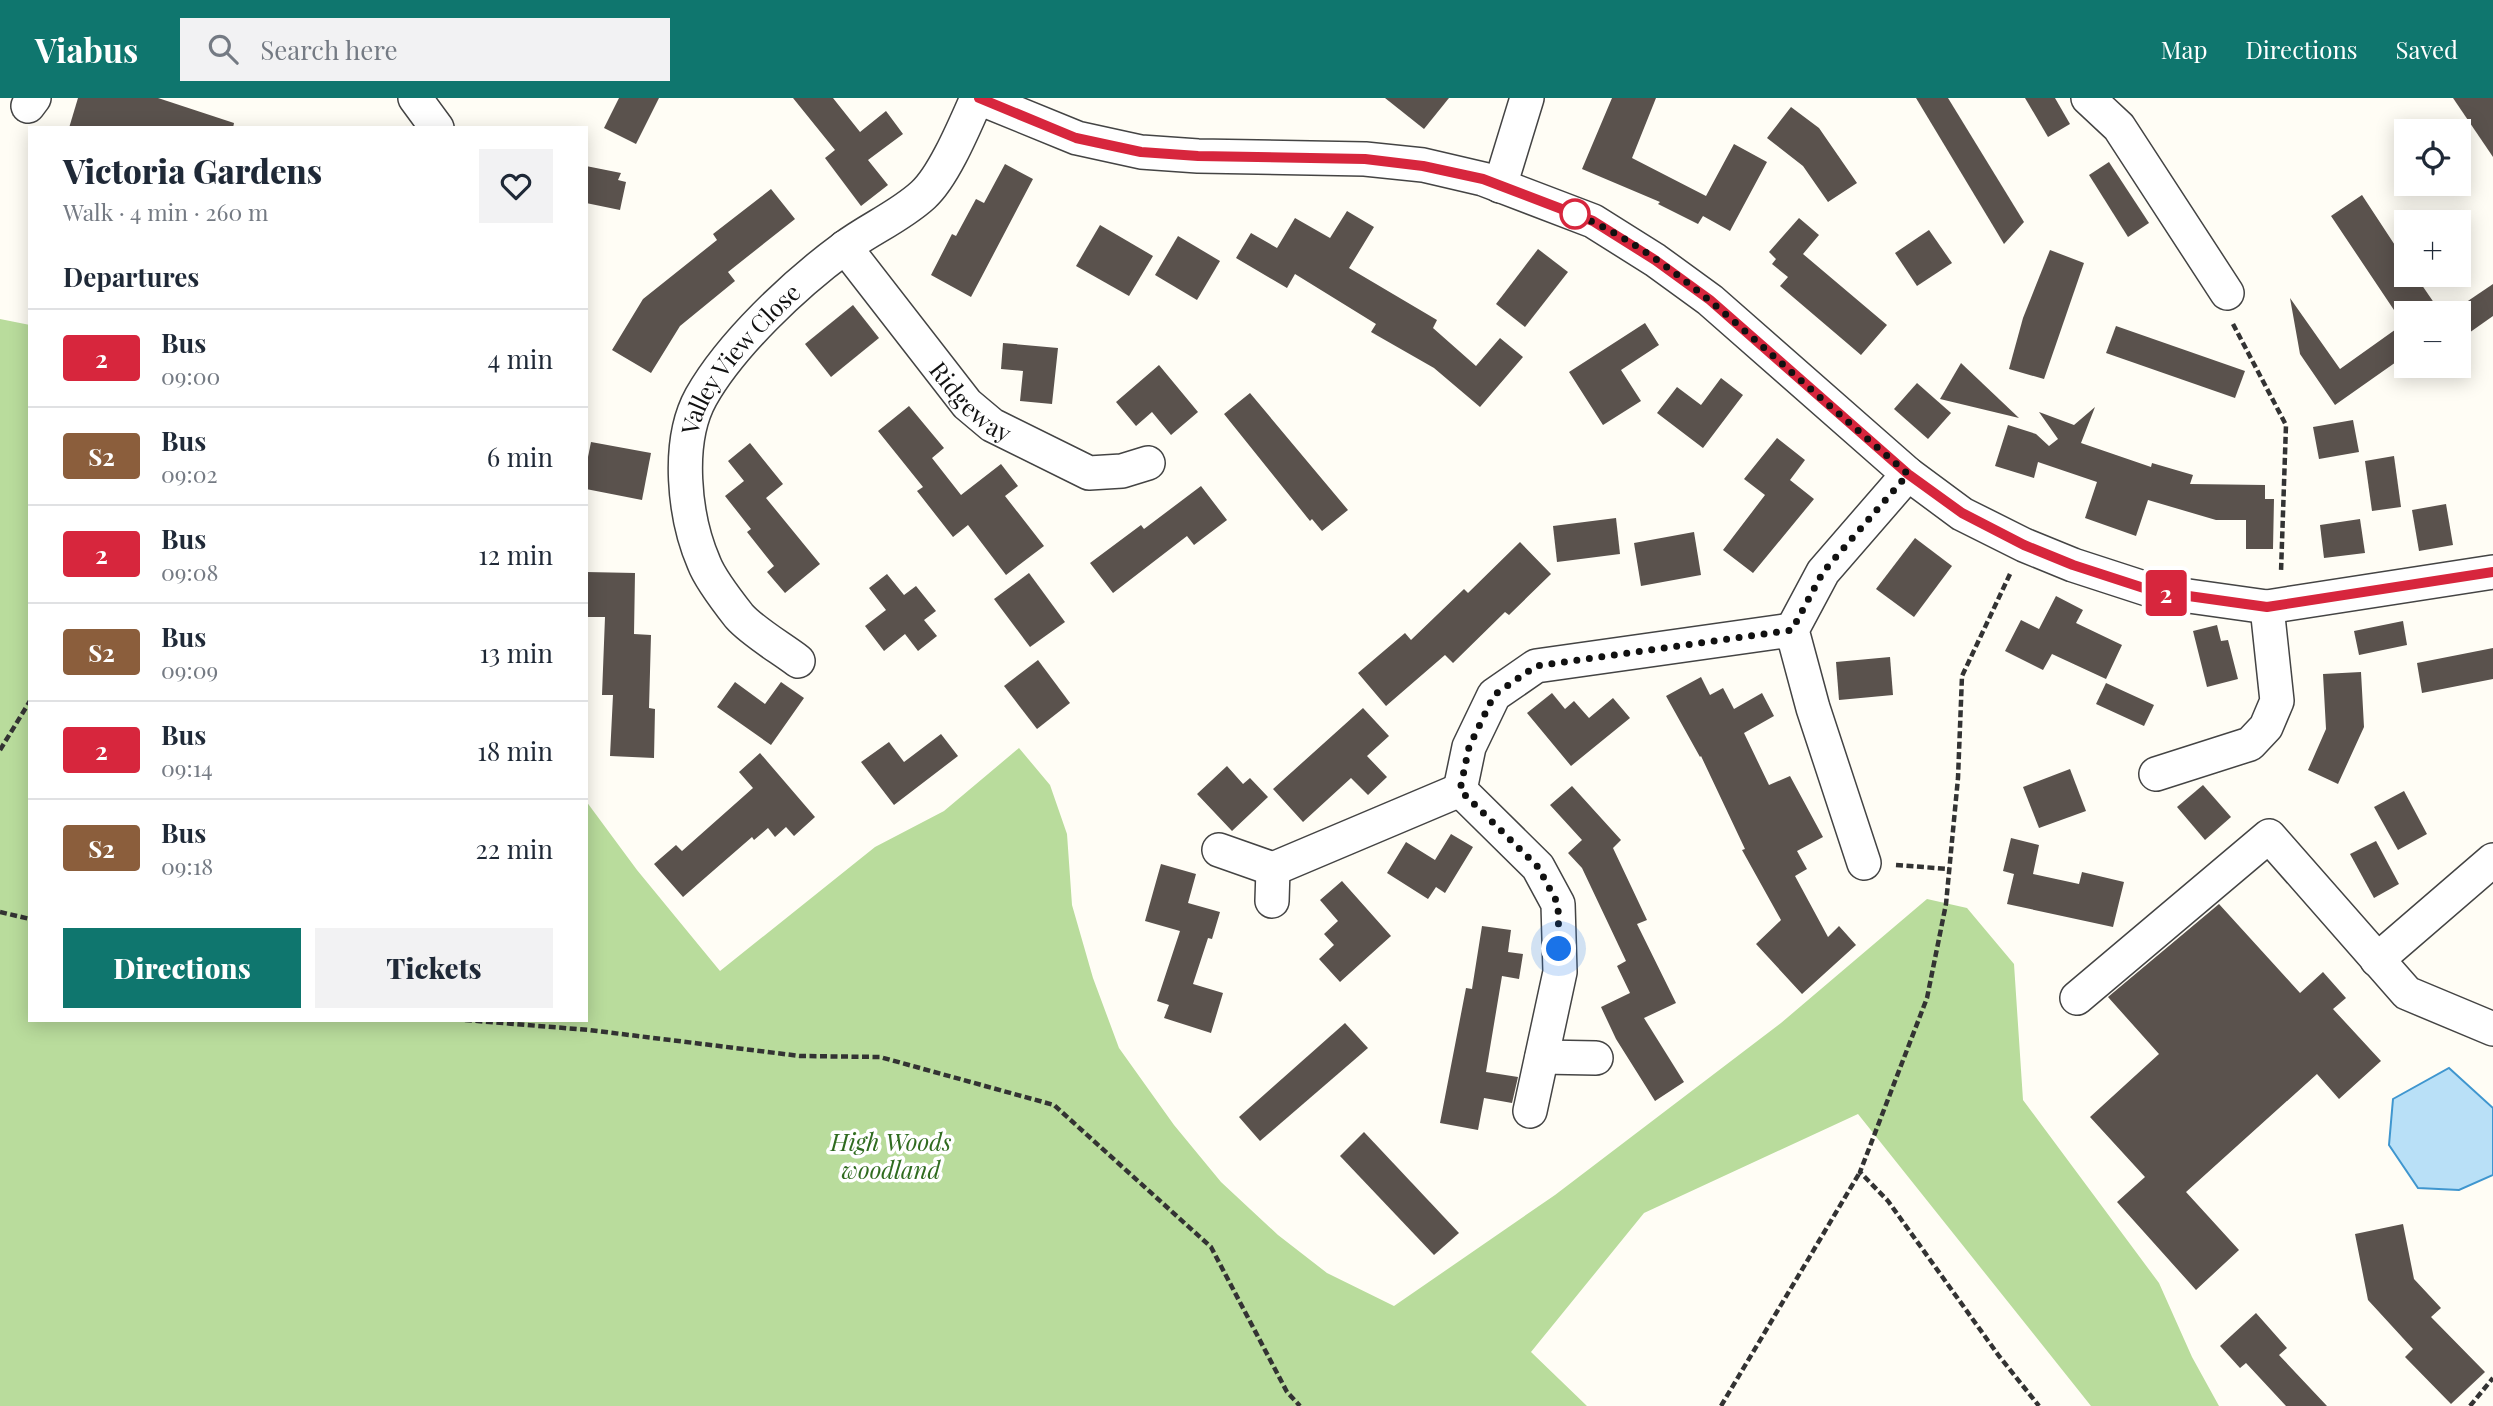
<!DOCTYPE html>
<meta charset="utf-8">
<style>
:root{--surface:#fff;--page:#f2f2f3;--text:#1f2937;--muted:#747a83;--line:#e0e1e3;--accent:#0f766e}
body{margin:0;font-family:"Playfair Display",serif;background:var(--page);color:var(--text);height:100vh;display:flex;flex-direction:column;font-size:26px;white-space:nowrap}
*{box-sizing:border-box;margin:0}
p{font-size:23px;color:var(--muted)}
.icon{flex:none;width:38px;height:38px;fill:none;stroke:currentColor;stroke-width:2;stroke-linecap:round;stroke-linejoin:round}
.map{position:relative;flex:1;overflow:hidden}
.panel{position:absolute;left:28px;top:28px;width:560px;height:896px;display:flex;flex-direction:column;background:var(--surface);border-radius:0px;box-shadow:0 4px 18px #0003}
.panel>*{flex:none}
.badge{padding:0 14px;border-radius:5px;font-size:24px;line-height:46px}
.buttons{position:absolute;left:2394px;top:21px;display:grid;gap:14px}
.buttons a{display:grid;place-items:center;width:77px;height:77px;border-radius:0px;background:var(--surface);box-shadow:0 4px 18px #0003;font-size:35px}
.you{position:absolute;width:35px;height:35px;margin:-18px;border:5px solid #fff;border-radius:50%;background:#1a73e8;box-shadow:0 0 0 10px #1a73e833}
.map>.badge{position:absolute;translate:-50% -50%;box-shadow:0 0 0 4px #fff}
h2{padding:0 35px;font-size:26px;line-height:63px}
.round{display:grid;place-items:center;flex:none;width:74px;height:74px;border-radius:0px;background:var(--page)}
.headline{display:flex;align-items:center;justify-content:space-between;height:119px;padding:0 35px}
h1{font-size:33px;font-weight:800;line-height:52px}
.button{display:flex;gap:14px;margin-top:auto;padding:14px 35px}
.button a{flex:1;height:80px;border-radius:0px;background:var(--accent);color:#fff;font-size:28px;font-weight:800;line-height:80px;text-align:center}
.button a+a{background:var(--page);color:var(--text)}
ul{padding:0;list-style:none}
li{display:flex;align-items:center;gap:21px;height:98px;padding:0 35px;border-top:2px solid var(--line)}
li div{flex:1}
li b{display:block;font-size:26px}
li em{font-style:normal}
li .badge{min-width:77px;font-weight:700;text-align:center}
header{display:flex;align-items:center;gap:42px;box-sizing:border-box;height:98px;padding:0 35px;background:var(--accent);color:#fff}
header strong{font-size:33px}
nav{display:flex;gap:38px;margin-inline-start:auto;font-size:24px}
.search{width:490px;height:63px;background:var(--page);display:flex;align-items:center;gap:18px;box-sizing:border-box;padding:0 24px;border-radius:0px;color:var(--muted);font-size:26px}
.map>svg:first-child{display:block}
</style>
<header>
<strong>Viabus</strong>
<div class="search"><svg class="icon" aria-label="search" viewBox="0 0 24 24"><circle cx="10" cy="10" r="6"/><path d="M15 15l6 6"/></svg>Search here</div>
<nav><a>Map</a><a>Directions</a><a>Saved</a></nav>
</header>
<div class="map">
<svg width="2493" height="1308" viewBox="0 0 2493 1308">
<rect width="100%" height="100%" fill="#fffdf5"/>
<polygon fill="#b9dc9c" points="0,221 30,227 30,922 586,922 586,703 637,772 720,873 875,749 944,713 1019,650 1050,687 1067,736 1072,807 1093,880 1119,950 1174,1027 1221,1084 1278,1137 1327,1175 1394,1208 1555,1097 1781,925 1927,801 1967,810 2014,866 2023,1002 2159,1185 2192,1259 2219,1308 2091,1308 1858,1016 1644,1115 1531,1254 1587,1308 0,1308"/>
<polygon fill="#b9e0f7" stroke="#3f96cf" stroke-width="2" points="2449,970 2493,1010 2493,1077 2459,1092 2418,1090 2389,1047 2393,1001"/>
<g fill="#5a524d">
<polygon points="78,0 158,0 234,25 233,30 69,30"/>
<polygon points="619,0 659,0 636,46 604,30"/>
<polygon points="793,0 833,0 860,34 886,13 903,36 868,62 888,87 861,108 825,60 835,52"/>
<polygon points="1385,0 1449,0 1424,31"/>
<polygon points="1612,0 1656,0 1632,60 1706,98 1734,46 1767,64 1730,133 1703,118 1698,126 1658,106 1660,104 1582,71"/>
<polygon points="1916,0 1948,0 2024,124 2004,146"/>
<polygon points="2025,0 2055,0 2070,26 2048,39"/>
<polygon points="2453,0 2493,0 2493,59"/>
<polygon points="1791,9 1819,30 1857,85 1828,104 1803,68 1767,40"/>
<polygon points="2109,64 2149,125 2128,139 2089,77"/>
<polygon points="1005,66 1033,81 971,199 931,177 952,136 956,138 976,101 984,105"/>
<polygon points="586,68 621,75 618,82 626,84 620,112 586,105"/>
<polygon points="771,91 795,121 728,174 735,183 680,228 651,275 612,252 643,201 717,142 713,136"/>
<polygon points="2362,97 2406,164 2406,177 2415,177 2441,215 2396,215 2331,118"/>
<polygon points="1347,113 1374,129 1349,170 1437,222 1433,230 1476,268 1500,240 1523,259 1480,309 1434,270 1371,234 1376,226 1295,176 1287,190 1236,160 1251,135 1277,150 1295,120 1330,140"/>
<polygon points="1799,120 1819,137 1803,156 1887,227 1861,257 1780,188 1788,179 1772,166 1776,161 1769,154"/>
<polygon points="1100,127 1153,158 1129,198 1076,168"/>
<polygon points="1929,132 1952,165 1917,188 1895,155"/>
<polygon points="1178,138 1220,163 1197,202 1155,177"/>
<polygon points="1538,151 1568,174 1525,229 1496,206"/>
<polygon points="2050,152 2084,165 2044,281 2009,271 2023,220"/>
<polygon points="2493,186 2493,218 2459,242 2459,209"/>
<polygon points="2290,200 2340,271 2406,224 2406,257 2335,307 2300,256"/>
<polygon points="853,207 879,240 831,279 805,246"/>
<polygon points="1645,225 1659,247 1621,272 1641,303 1603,327 1569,274"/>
<polygon points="2116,228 2245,273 2235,300 2106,255"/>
<polygon points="1003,245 1058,250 1052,306 1020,303 1023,273 1001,271"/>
<polygon points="1961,265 2019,320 1940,301"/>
<polygon points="1159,267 1198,314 1171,337 1152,314 1136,328 1116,304"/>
<polygon points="1721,280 1743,297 1703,350 1657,315 1677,289 1701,307"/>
<polygon points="1917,285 1951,315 1928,341 1894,311"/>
<polygon points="1250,295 1348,412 1322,433 1312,421 1310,423 1224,316"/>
<polygon points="909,308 944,350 932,360 961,397 1001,366 1018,388 1005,398 1044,448 1006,477 968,427 953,439 917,393 923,389 878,333"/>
<polygon points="2095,309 2081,345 2151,369 2152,365 2193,377 2190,386 2265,387 2265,401 2274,401 2273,451 2246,451 2246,422 2216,422 2148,402 2136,438 2085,420 2097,384 2038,364 2034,380 1995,368 2008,327 2036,336 2049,348 2058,341 2039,314 2074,327"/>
<polygon points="2353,322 2359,354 2319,361 2313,329"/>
<polygon points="1777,340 1805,362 1790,382 1814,401 1753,475 1723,452 1765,397 1744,381"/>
<polygon points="591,344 651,355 642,402 586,391 586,369"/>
<polygon points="750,345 783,386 766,400 820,466 785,495 767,474 774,468 747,434 751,431 725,398 744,383 728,363"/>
<polygon points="2394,358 2401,409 2372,413 2365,363"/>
<polygon points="1201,388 1227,422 1194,447 1187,438 1113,495 1090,465 1141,427 1144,431"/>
<polygon points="2446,406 2453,447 2419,453 2412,412"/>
<polygon points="1616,420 1620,456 1557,464 1553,428"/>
<polygon points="2360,421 2365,455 2324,460 2320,427"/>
<polygon points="1694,434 1701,477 1641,488 1634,445"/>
<polygon points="1915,440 1952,468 1914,519 1876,491"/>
<polygon points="1520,444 1551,476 1509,517 1505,514 1453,565 1445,557 1386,608 1358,575 1405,535 1411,542 1464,491 1468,495"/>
<polygon points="586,474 635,475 634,536 651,537 649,610 655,611 654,660 610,658 613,597 602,597 605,519 586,519"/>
<polygon points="1029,475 1065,524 1030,549 994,501"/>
<polygon points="887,476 904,497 916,488 936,513 924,522 937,538 918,553 905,536 884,553 865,528 886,512 869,490"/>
<polygon points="2056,498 2083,512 2076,525 2122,547 2106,581 2052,556 2043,572 2005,553 2021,522 2039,531"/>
<polygon points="2403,523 2407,547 2359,557 2354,533"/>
<polygon points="2217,527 2221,543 2228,542 2238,581 2207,589 2193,533"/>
<polygon points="2493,550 2493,581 2422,595 2417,565"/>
<polygon points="1890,559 1893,597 1839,602 1836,564"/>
<polygon points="1038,562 1070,605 1037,631 1004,588"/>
<polygon points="2361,574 2364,629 2338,686 2308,672 2326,631 2323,576"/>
<polygon points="1701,579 1710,597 1723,590 1734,611 1762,595 1774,618 1744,635 1769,687 1790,678 1823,739 1797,753 1807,771 1795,778 1828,839 1839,828 1856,847 1802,896 1756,846 1781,822 1742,752 1745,751 1701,658 1700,659 1666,598"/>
<polygon points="735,584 765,606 781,584 804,600 771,647 717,609"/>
<polygon points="2106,585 2154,607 2144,628 2096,606"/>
<polygon points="1552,595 1565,611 1574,603 1589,620 1613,600 1630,620 1571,668 1527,615"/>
<polygon points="1363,610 1389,638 1367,658 1387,679 1368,697 1351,680 1303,724 1273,691"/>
<polygon points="941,636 958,658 894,707 861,664 889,644 904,664"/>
<polygon points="760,655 815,719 794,738 786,729 775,739 768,730 754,742 752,739 683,799 654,766 676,747 682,753 753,690 739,674"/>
<polygon points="1227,668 1243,686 1250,680 1268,699 1232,733 1197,696"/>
<polygon points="2070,671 2086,713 2039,730 2023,689"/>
<polygon points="2203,687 2231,719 2205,742 2177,709"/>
<polygon points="1572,688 1621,742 1613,750 1647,822 1637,826 1676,905 1644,920 1684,984 1655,1003 1616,941 1601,909 1630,895 1617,868 1626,863 1582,770 1568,755 1582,742 1550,707"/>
<polygon points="2404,693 2427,736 2398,752 2374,709"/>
<polygon points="1451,736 1473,749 1445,795 1436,789 1428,801 1387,775 1406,744 1435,762"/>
<polygon points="2011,740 2039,747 2033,776 2079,786 2082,774 2124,784 2113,829 2007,806 2014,776 2003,773"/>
<polygon points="2376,743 2399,786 2374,800 2350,756"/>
<polygon points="1161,766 1196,776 1188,805 1220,814 1212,841 1208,840 1193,886 1223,895 1211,935 1164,920 1169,907 1157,903 1180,833 1145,823"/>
<polygon points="1342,783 1391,838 1340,884 1319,861 1334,847 1324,836 1338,823 1320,802"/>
<polygon points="2219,806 2300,895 2323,874 2346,900 2333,911 2381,963 2339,1001 2317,976 2186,1094 2239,1152 2196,1192 2117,1104 2145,1079 2090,1019 2159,956 2108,899"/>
<polygon points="1482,828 1511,832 1508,854 1523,856 1519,881 1502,878 1486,974 1518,979 1512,1005 1484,1000 1478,1032 1440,1025 1466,890 1472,891"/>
<polygon points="1345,925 1368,950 1260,1043 1239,1019"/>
<polygon points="1364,1034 1459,1135 1434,1157 1340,1058"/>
<polygon points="2403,1126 2414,1181 2441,1210 2431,1219 2485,1274 2451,1306 2405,1259 2413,1251 2368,1202 2355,1136"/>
<polygon points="2256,1215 2287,1250 2279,1257 2327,1308 2286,1308 2246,1265 2240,1270 2220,1248"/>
</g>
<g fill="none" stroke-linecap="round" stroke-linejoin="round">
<g stroke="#444" stroke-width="36">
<g id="minor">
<polyline points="415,0 437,30"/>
<polyline points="979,0 1077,40 1141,54 1198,58 1365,61 1423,67 1483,81 1593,123 1655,162 1710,202 1908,376 1962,416 2024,447 2073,467 2153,493 2267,509 2493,474"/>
<polyline points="2088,0 2119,29 2227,195"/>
<polyline points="28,8 34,0"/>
<polyline points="1500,88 1527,0"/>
<path id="s1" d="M845,149L967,306L992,327L1089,375L1122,373L1148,365"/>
<path id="s2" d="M798,563C781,550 753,534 739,518C728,504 710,481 704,465C684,419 676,344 701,299C731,246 795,186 844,150C869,131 899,119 923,97C944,78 965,27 977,0"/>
<polyline points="2156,676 2250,646 2266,629 2277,603 2267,509"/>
<polyline points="1219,752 1273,771 1460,692"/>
<polyline points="1864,765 1813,610 1792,532 1823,474 1908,376"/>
<polyline points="1272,803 1273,771"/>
<polyline points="2377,862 2493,762"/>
<polyline points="2077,900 2269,738 2407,895 2493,931"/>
<polyline points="1542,959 1596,960"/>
<polyline points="1530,1013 1560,874 1558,806 1538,769 1460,692 1469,649 1494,597 1536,568 1792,532"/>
</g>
</g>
<g stroke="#333" stroke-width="4.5" stroke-dasharray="7 3.5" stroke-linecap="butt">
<polyline points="2233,226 2286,327 2281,474"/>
<polyline points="2010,476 1962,578 1958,680 1946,806 1927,900 1860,1074 1888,1103 1999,1258 2039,1308"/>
<polyline points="0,652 30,603"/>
<polyline points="1896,767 1949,771"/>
<polyline points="0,814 30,821"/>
<polyline points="465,922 589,932 800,958 880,959 1054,1007 1211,1149 1287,1294 1300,1308"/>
<polyline points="1721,1308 1860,1074"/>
<polyline points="2470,1308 2493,1280"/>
</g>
<use href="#minor" stroke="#fff" stroke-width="33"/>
</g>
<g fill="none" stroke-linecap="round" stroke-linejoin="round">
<g stroke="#fff" stroke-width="16">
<polyline id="line" points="979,0 1076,40 1141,54 1198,58 1365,61 1423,68 1483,81 1593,123 1655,162 1710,202 1908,376 1962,415 2024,447 2073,467 2153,493 2267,509 2493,474"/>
</g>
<use href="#line" stroke="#d7263d" stroke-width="10"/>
<path stroke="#111" stroke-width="7" stroke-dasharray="0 12.6" d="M1559,851L1558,806L1538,769L1460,692L1469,649L1494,597L1536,568L1792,532L1823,474L1908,376C1862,336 1816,296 1771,256C1711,203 1645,143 1570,114L1575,116"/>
</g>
<circle fill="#fff" stroke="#d7263d" stroke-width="3.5" cx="1575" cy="116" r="14"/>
<g text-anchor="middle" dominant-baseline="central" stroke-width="7" stroke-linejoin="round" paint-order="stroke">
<g font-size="24" fill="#111" stroke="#fff">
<text stroke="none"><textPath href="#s2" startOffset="362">Valley View Close</textPath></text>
<text stroke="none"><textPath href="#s1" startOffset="200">Ridgeway</textPath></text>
</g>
<g font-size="24" font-style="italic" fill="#2f6b1f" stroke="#fff">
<text x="891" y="1043">High Woods<tspan x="891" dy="28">woodland</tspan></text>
</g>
</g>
</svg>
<div class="buttons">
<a><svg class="icon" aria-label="locate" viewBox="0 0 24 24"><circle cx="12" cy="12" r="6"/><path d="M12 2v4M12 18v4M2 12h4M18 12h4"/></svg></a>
<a>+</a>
<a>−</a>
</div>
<div class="you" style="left:1559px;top:851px"></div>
<b class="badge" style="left:2166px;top:495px;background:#d7263d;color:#fff">2</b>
<section class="panel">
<div class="headline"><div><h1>Victoria Gardens</h1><p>Walk · 4 min · 260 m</p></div><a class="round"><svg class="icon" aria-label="heart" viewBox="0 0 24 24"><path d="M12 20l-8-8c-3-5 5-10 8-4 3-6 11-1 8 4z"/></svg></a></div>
<h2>Departures</h2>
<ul>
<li><span class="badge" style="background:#d7263d;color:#fff">2</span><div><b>Bus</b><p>09:00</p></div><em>4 min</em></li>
<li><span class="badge" style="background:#8b5e3c;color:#fff">S2</span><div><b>Bus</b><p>09:02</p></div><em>6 min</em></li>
<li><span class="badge" style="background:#d7263d;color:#fff">2</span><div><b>Bus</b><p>09:08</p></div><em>12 min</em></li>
<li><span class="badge" style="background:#8b5e3c;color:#fff">S2</span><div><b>Bus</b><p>09:09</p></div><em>13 min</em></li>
<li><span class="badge" style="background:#d7263d;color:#fff">2</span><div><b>Bus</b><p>09:14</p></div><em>18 min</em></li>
<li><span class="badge" style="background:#8b5e3c;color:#fff">S2</span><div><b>Bus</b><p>09:18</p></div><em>22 min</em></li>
</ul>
<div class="button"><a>Directions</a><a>Tickets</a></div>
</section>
</div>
